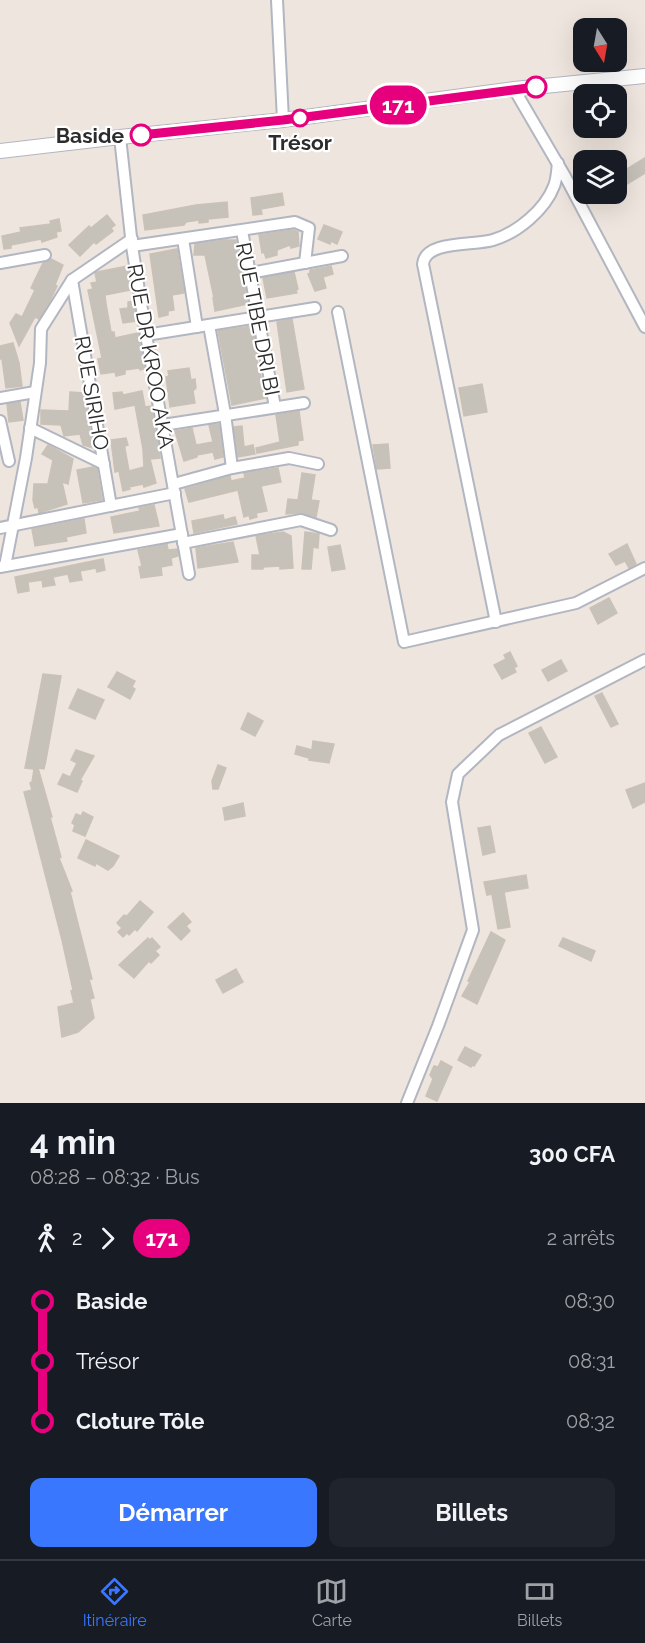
<!DOCTYPE html>
<html lang="fr">
<meta charset="utf-8">
<style>
:root{--surface:#171b24;--page:#20242c;--text:#f1f3f6;--muted:#9ea1a6;--line:#363941;--accent:#3a77ff}
body{margin:0;font-family:Raleway,sans-serif;background:var(--page);color:var(--text);height:100vh;display:flex;flex-direction:column;font-size:22px;white-space:nowrap}
*{box-sizing:border-box;margin:0}
p{font-size:20px;color:var(--muted)}
.icon{flex:none;width:33px;height:33px;fill:none;stroke:currentColor;stroke-width:2;stroke-linecap:round;stroke-linejoin:round}
.map{position:relative;height:1103px;overflow:hidden}
.details{display:flex;flex-direction:column;background:var(--surface);flex:1}
.details>*{flex:none}
.badge{padding:0 12px;border-radius:20px;font-size:21px;line-height:39px}
.needle{width:39px;rotate:169deg}
.tools{position:absolute;left:573px;top:18px;display:grid;gap:12px}
.tools a{display:grid;place-items:center;width:54px;height:54px;border-radius:12px;background:var(--surface);box-shadow:0 6px 24px #0002;font-size:30px}
.map>.badge{position:absolute;translate:-50% -50%;box-shadow:0 0 0 3px #fff}
.legs{display:flex;align-items:center;gap:9px;height:66px;padding:0 30px;font-size:20px}
.legs p{margin-inline-start:auto}
.headline{display:flex;align-items:center;justify-content:space-between;height:102px;padding:0 30px}
h1{font-size:33px;font-weight:700;line-height:45px}
.button{display:flex;gap:12px;margin-top:auto;padding:12px 30px}
.button a{flex:1;height:69px;border-radius:12px;background:var(--accent);color:#fff;font-size:24px;font-weight:700;line-height:69px;text-align:center}
.button a+a{background:var(--page);color:var(--text)}
ul{padding:0 30px;list-style:none}
li{display:flex;align-items:center;gap:21px;height:60px;font-size:22px}
li i{display:grid;place-items:center;width:9px;height:100%;margin:0 8px;background:currentColor}
li i::after{content:'';width:15px;height:15px;margin:-8px;border:4px solid;border-radius:50%;background:var(--surface)}
li p{margin-inline-start:auto}
li:first-child i{background:linear-gradient(#0000 50%,currentColor 0)}
li:last-child i{background:linear-gradient(currentColor 50%,#0000 0)}
.tabs{display:flex;justify-content:space-around;align-items:center;height:84px;border-top:2px solid var(--line);background:var(--surface);font-size:16px;color:var(--muted)}
.tabs a{display:grid;justify-items:center;gap:3px}
.tabs .on{color:var(--accent)}
.map>svg:first-child{display:block}
</style>
<div class="map">
<svg width="645" height="1103" viewBox="0 0 645 1103">
<rect width="100%" height="100%" fill="#eee5de"/>
<g fill="#c6c1b9" stroke="#cac1b7" stroke-width="1.5">
<polygon points="645,158 645,173 619,189 616,185 616,173 621,170 622,172"/>
<polygon points="282,193 284,205 261,209 262,214 253,215 251,198"/>
<polygon points="227,202 228,217 208,219 208,222 199,223 199,220 186,222 184,225 145,230 143,215 196,205"/>
<polygon points="107,215 115,225 111,228 113,231 96,244 94,242 80,256 69,245 89,226 91,228"/>
<polygon points="59,219 61,231 56,232 57,237 42,242 41,239 11,245 11,248 4,249 2,236 21,232 20,228 51,224 50,221"/>
<polygon points="324,225 342,232 337,244 331,241 330,244 318,239"/>
<polygon points="293,230 298,232 299,246 291,248 290,245 277,250 277,255 266,258 264,252 262,253 259,235"/>
<polygon points="225,240 236,240 248,304 215,311 213,298 214,298 205,255 194,255 195,244"/>
<polygon points="177,249 184,293 172,295 174,310 168,311 168,315 159,317 150,254"/>
<polygon points="51,259 63,265 55,285 57,286 50,301 39,319 35,317 19,346 10,323 16,314 22,317 35,290 31,288 43,263"/>
<polygon points="128,266 131,290 105,295 106,304 111,332 114,332 115,338 138,333 145,369 140,370 139,368 125,370 125,374 116,376 115,372 101,374 98,359 102,358 88,290 93,289 91,283 97,282 95,273 97,272"/>
<polygon points="331,266 333,274 323,277 326,288 315,291 308,274 310,273 310,270"/>
<polygon points="294,272 298,289 296,290 297,293 267,298 263,278"/>
<polygon points="133,301 136,321 123,323 120,309 128,308 128,302"/>
<polygon points="292,319 304,389 287,392 277,322"/>
<polygon points="252,326 258,356 256,356 266,398 232,405 218,331"/>
<polygon points="13,343 19,363 22,386 6,388 2,359 0,359 0,346"/>
<polygon points="189,368 191,380 195,379 196,388 193,391 195,403 170,407 166,377 169,376 168,371"/>
<polygon points="482,384 487,412 464,416 459,388"/>
<polygon points="142,391 145,407 151,406 158,443 160,458 150,459 156,483 144,487 143,484 129,487 130,489 123,491 119,471 115,472 111,440 126,438 128,445 125,446 125,449 129,471 144,467 143,449 135,405 115,409 113,393 122,392 123,395"/>
<polygon points="70,392 84,393 93,448 83,445 80,434 64,436 61,425 41,424 41,410 69,411"/>
<polygon points="20,402 23,420 9,422 7,404"/>
<polygon points="299,411 303,440 298,441 298,445 257,453 256,448 280,442 276,415"/>
<polygon points="219,424 223,457 215,459 213,452 197,455 197,457 184,461 175,431 192,428 196,445 213,442 209,425"/>
<polygon points="242,426 244,447 253,445 255,454 238,457 234,427"/>
<polygon points="388,444 390,468 377,469 373,445"/>
<polygon points="48,445 73,459 68,484 62,482 67,504 39,513 38,507 35,508 33,500 34,484 48,484 53,460 42,454"/>
<polygon points="93,467 97,469 102,500 83,503 77,470"/>
<polygon points="278,468 281,482 261,486 267,511 256,513 257,517 250,519 249,515 244,517 238,490 189,502 185,489 230,476 231,481 245,478 244,473"/>
<polygon points="302,473 315,475 311,500 319,501 316,517 303,513 286,514 288,499 298,500"/>
<polygon points="154,505 159,526 114,533 111,517 140,511 139,508"/>
<polygon points="223,515 224,520 235,517 237,524 194,533 192,521"/>
<polygon points="84,519 86,533 66,537 67,541 35,546 32,529"/>
<polygon points="283,532 291,536 293,568 280,569 280,566 263,567 263,569 252,569 252,555 260,555 256,536"/>
<polygon points="305,532 319,534 318,548 313,547 311,569 302,569"/>
<polygon points="233,542 238,562 198,568 196,548"/>
<polygon points="167,544 168,550 177,549 178,556 171,558 172,565 161,567 162,575 141,578 139,567 142,566 138,550"/>
<polygon points="627,544 636,564 629,568 625,561 616,565 609,554"/>
<polygon points="340,545 345,569 332,571 328,547"/>
<polygon points="103,559 105,570 97,572 96,568 80,571 82,580 70,582 68,574 53,577 55,585 43,587 42,580 28,582 29,591 18,593 15,577"/>
<polygon points="609,598 617,613 598,624 590,608"/>
<polygon points="510,652 517,666 514,668 516,672 502,679 494,665 506,659 504,655"/>
<polygon points="561,660 567,671 548,681 542,670"/>
<polygon points="117,672 135,681 132,687 135,689 130,699 108,687"/>
<polygon points="43,674 61,676 46,760 44,769 38,768 52,817 50,817 61,857 59,858 72,891 70,892 92,979 89,979 94,998 90,999 94,1018 78,1032 62,1037 58,1007 74,1003 71,991 73,990 62,940 24,792 32,790 30,783 32,782 34,769 25,768"/>
<polygon points="78,689 104,700 95,719 69,708"/>
<polygon points="602,693 618,724 611,727 595,696"/>
<polygon points="248,713 263,721 255,736 241,729"/>
<polygon points="541,727 557,757 545,763 529,733"/>
<polygon points="313,741 334,744 329,763 309,760 309,758 295,754 297,746 312,750"/>
<polygon points="76,750 94,756 80,780 82,781 77,792 58,784 63,774 70,777 77,763 71,760"/>
<polygon points="218,765 226,768 218,789 213,789 212,781"/>
<polygon points="645,783 645,802 633,808 626,790"/>
<polygon points="243,803 245,816 225,820 223,808"/>
<polygon points="83,812 93,817 85,836 73,831 75,825 72,823 76,814 81,816"/>
<polygon points="490,826 495,852 483,855 478,828"/>
<polygon points="86,840 119,856 113,866 108,870 96,863 95,866 78,858"/>
<polygon points="526,875 528,888 504,892 510,927 498,929 492,894 487,895 484,882"/>
<polygon points="140,901 153,912 137,931 135,929 129,935 127,933 123,937 118,932 122,928 117,923 124,915 127,916"/>
<polygon points="183,913 191,922 186,926 190,931 181,940 168,927"/>
<polygon points="491,932 505,940 477,1004 462,996 470,982 468,981"/>
<polygon points="148,938 150,940 152,938 160,947 155,951 159,955 151,963 149,961 134,978 119,965"/>
<polygon points="563,938 595,951 591,961 559,946"/>
<polygon points="236,969 243,982 223,993 216,980"/>
<polygon points="465,1047 481,1055 474,1066 472,1065 471,1067 458,1060"/>
<polygon points="441,1061 452,1067 437,1101 426,1096 433,1079 430,1075 434,1066 438,1067"/>
</g>
<g fill="none" stroke-linecap="round" stroke-linejoin="round">
<g stroke="#b2b6c0" stroke-width="14">
<g id="street">
<polyline points="277,0 283,120"/>
<polyline points="514,89 566,178 645,327"/>
<polyline points="120,137 132,246 146,335 189,574"/>
<polyline points="242,231 275,407"/>
<polyline points="183,239 197,327"/>
<polyline points="132,246 295,222 309,228 305,263"/>
<polyline points="0,263 45,255"/>
<polyline points="250,273 342,256"/>
<polyline points="72,280 111,506"/>
<polyline points="338,312 404,642 576,603 645,568"/>
<polyline points="209,325 225,414 232,468"/>
<polyline points="146,335 315,308"/>
<polyline points="0,398 35,392"/>
<polyline points="0,421 9,461"/>
<polyline points="163,425 304,403"/>
<polyline points="30,428 104,464"/>
<polyline points="174,484 232,468 289,458 318,464"/>
<polyline points="0,528 175,493"/>
<polyline points="183,543 301,520 331,530"/>
<polyline points="5,566 26,458 40,363 41,329 72,280 132,239"/>
<polyline points="0,567 182,534"/>
<path d="M496,622L423,264C425,240 474,246 493,240C517,233 545,210 554,186C557,179 557,170 558,163"/>
<polyline points="407,1103 438,1026 473,930 452,802 458,774 499,735 645,660"/>
</g>
</g>
<g stroke="#b2b6c0" stroke-width="16">
<polyline id="secondary" points="0,151 120,137 283,120 514,89 645,76"/>
</g>
<use href="#street" stroke="#fff" stroke-width="10"/>
<use href="#secondary" stroke="#fff" stroke-width="14"/>
</g>
<g fill="none" stroke-linecap="round" stroke-linejoin="round">
<g stroke="#fff" stroke-width="14">
<polyline id="line-1" points="141,135 283,120 536,87"/>
</g>
<use href="#line-1" stroke="#e6007e" stroke-width="9"/>
</g>
<g fill="#fff" stroke="#e6007e" stroke-width="3">
<circle cx="536" cy="87" r="10"/>
<circle cx="300" cy="118" r="8"/>
<circle cx="141" cy="135" r="10"/>
</g>
<g text-anchor="middle" dominant-baseline="central" stroke-width="4.5" stroke-linejoin="round" paint-order="stroke">
<g font-size="21" font-weight="bold" fill="#2c2c2c" stroke="#fff" text-anchor="end">
<text x="124" y="135">Baside</text>
<text x="300" y="142" text-anchor="middle">Trésor</text>
</g>
<g font-size="21" fill="#2c2c2c" stroke="#fff">
<text transform="translate(258 319) rotate(79)">RUE TIBE DRI BI</text>
<text transform="translate(151 356) rotate(80)">RUE DR KROO AKA</text>
<text transform="translate(92 393) rotate(80)">RUE SIRIHO</text>
</g>
</g>
</svg>
<div class="tools">
<a><svg class="needle" viewBox="-14 -14 28 28"><path d="M0-13l5 13h-10z" fill="#e53935"/><path d="M0 13l5-13h-10z" fill="#9ea1a6"/></svg></a>
<a><svg class="icon" aria-label="locate" viewBox="0 0 24 24"><circle cx="12" cy="12" r="6"/><path d="M12 2v4M12 18v4M2 12h4M18 12h4"/></svg></a>
<a><svg class="icon" aria-label="layers" viewBox="0 0 24 24"><path d="M12 4l9 5-9 5-9-5zM3 14l9 5 9-5"/></svg></a>
</div>
<b class="badge" style="left:398px;top:105px;background:#e6007e;color:#fff">171</b>
</div>
<section class="details">
<div class="headline"><div><h1>4 min</h1><p>08:28 – 08:32 · Bus</p></div><b>300 CFA</b></div>
<div class="legs"><svg class="icon" aria-label="walk" viewBox="0 0 24 24"><circle cx="13" cy="4" r="2"/><path d="M13 8l-2 6 4 7M11 14l-3 7M7 12l3-4h3l4 4"/></svg>2<svg class="icon" aria-label="forward" viewBox="0 0 24 24"><path d="M9 5l7 7-7 7"/></svg><b class="badge" style="background:#e6007e;color:#fff">171</b><p>2 arrêts</p></div>
<ul>
<li><i style="color:#e6007e"></i><b>Baside</b><p>08:30</p></li>
<li><i style="color:#e6007e"></i><span>Trésor</span><p>08:31</p></li>
<li><i style="color:#e6007e"></i><b>Cloture Tôle</b><p>08:32</p></li>
</ul>
<div class="button"><a>Démarrer</a><a>Billets</a></div>
</section>
<nav class="tabs">
<a class="on"><svg class="icon" aria-label="directions" viewBox="0 0 24 24"><path d="M12 3l9 9-9 9-9-9zM9 14v-3h6M13 9l2 2-2 2"/></svg>Itinéraire</a>
<a><svg class="icon" aria-label="map" viewBox="0 0 24 24"><path d="M3 6l6-2 6 2 6-2v14l-6 2-6-2-6 2zM9 4v14M15 6v14"/></svg>Carte</a>
<a><svg class="icon" aria-label="tickets" viewBox="0 0 24 24"><path d="M3 7h18v10H3zM15 7v10"/></svg>Billets</a>
</nav>
